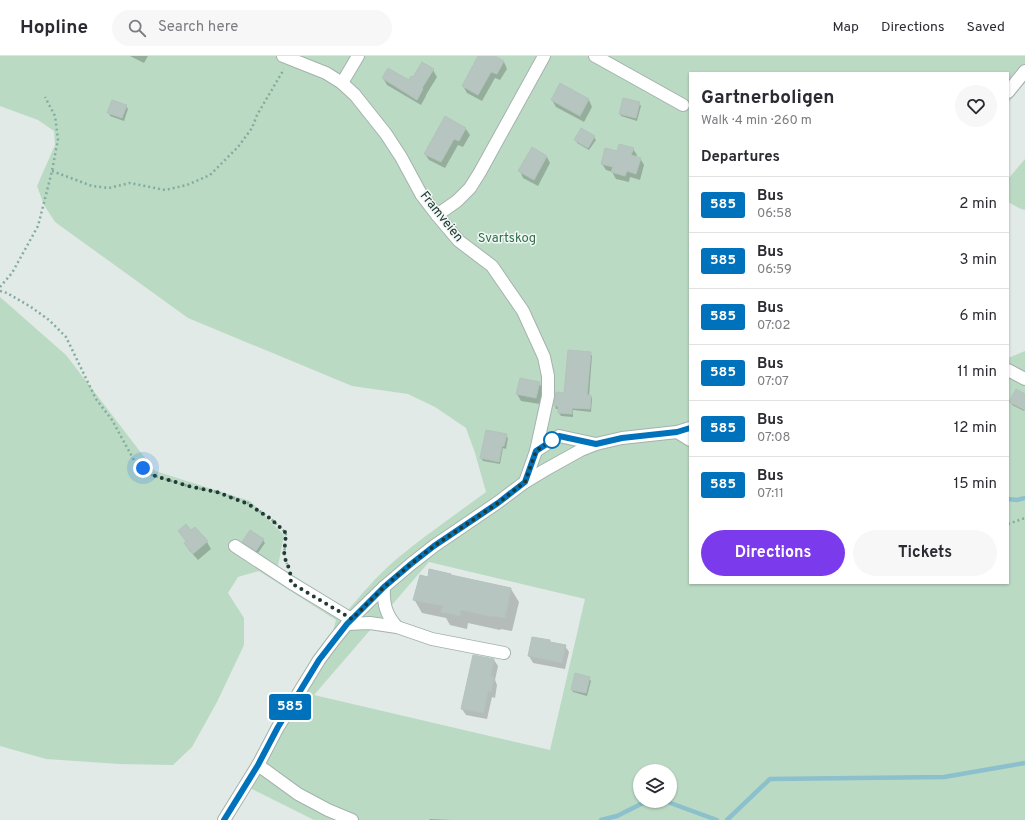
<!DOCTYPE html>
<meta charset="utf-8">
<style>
:root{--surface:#fff;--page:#f7f7f7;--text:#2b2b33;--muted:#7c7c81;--line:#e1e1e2;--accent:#7c3aed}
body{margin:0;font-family:Overpass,sans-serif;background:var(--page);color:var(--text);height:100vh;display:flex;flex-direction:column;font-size:15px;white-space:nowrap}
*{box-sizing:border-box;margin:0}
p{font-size:13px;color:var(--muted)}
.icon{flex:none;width:22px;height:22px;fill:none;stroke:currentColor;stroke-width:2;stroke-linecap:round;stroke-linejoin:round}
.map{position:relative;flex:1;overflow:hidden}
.side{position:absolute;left:689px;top:16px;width:320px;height:512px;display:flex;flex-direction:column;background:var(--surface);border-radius:0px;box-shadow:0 1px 3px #0004}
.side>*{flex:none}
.badge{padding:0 8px;border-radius:3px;font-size:14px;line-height:26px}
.buttons{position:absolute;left:633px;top:708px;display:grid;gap:8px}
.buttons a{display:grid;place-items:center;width:44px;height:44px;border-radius:50%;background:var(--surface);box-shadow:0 1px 3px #0004;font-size:20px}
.you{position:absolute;width:20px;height:20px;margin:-10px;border:3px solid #fff;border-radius:50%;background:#1a73e8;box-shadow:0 0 0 6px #1a73e833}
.map>.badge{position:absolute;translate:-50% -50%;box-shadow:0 0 0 2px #fff}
h2{padding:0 12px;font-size:15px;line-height:36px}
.round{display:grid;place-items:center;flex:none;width:42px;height:42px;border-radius:21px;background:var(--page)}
.overview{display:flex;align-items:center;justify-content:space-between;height:68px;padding:0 12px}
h1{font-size:19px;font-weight:700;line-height:30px}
.primary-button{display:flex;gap:8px;margin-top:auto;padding:8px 12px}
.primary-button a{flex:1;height:46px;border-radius:24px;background:var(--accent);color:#fff;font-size:16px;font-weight:700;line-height:46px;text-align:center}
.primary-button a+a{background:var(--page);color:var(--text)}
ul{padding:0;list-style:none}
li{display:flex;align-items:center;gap:12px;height:56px;padding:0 12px;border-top:1px solid var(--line)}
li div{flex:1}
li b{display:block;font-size:15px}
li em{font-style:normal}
li .badge{min-width:44px;font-weight:700;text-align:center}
header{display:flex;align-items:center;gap:24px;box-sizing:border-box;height:56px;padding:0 20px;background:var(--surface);border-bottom:1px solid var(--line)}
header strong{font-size:19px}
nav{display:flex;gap:22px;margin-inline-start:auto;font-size:14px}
.search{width:280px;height:36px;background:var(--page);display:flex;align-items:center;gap:10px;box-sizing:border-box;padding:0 14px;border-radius:22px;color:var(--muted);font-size:15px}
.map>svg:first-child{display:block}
</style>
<header>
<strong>Hopline</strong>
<div class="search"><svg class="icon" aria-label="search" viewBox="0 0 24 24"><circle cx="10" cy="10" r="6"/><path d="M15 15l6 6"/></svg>Search here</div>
<nav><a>Map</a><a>Directions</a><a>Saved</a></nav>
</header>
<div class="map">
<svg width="1025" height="764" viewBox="0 0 1025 764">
<rect width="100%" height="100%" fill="#e1eae6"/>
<g fill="#bbdac4" fill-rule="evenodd">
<path d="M0,0H1025V27L1008,47V17H690V527H1008V302L1025,295V764H314L240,727L293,637L332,579L336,564L259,515L238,521L228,537L244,562V589L217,646L192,691L173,709L119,708L46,703L0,690V241L66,299L155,415L250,445L284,479L278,510L348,554C362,538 376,521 392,507C421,482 455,459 486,436L475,397L466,372L435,351L408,338L352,330L188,262L55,166L44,149L37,130L55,89L54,75L38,64L0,50ZM429,506L585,543L550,694L314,639ZM640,715H670V745H640Z"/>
<polygon points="1025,103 1025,154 1021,153 1008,146 1008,123"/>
</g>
<g fill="#0003">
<polygon points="130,0 148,0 144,7"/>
<polygon points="480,0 493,0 504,6 507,13 500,24 495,22 482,45 467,37 463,30"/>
<polygon points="433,14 437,21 426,39 426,40 421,49 387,29 383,22 409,26 414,22"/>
<polygon points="561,29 589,44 592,51 584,66 556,51 552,44"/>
<polygon points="639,47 641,50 637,65 621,60 620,57"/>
<polygon points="126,50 128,53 124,65 110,60 109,57"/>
<polygon points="445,62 466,73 470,79 463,91 458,89 445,112 429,104 425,98"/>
<polygon points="594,81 596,84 589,94 577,87 576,84"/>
<polygon points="532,93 547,101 550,107 538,130 523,122 520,115"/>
<polygon points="633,93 637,99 636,101 640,102 644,109 640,124 630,121 629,126 616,123 612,116 606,114 602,108 618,96"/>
<polygon points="590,297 592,300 589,340 591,340 592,343 591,356 573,354 573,361 561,360 559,357 559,353 556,353 555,350 565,338"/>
<polygon points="539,327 543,333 540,348 521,345 517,338"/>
<polygon points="1025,339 1025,354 1024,355 1012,349 1011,346"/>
<polygon points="506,379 508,382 506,393 503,392 500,408 483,405 481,402"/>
<polygon points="195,472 207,486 211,493 198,504 189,494 185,488 187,487 179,475 191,475"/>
<polygon points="263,484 265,487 258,497 245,489 243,486"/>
<polygon points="451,520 511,533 519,546 512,575 501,573 500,574 468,567 467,573 450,569 446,562 422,557 414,543"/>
<polygon points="533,582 565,590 569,596 565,613 533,607 529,600"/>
<polygon points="494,604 498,610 495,624 497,629 495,642 492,641 487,663 466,659 462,653"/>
<polygon points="589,622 591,625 587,640 573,636 572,634"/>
<polygon points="430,763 453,764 429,764"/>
</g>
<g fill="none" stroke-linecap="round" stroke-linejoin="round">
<g stroke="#8cc0cc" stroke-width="4.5">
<polyline points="1008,443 1017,444 1025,442"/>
<polyline points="665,745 717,764"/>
<polyline points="601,764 617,760 647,745"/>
<polyline points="727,764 770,723 944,721 1025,707"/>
</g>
</g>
<g fill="#b6c5bf" stroke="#b3c3bd">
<polygon points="478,0 495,0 504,5 497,18 491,16 478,39 462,30"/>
<polygon points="422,6 434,13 422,32 423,33 417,44 382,22 388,12 409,24 411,20 413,21"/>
<polygon points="560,27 589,43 580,60 551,44"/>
<polygon points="623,42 640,46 636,62 619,58"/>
<polygon points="112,44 127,49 122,62 107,57"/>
<polygon points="445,60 466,72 459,85 454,83 441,106 424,98"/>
<polygon points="581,72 595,80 588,92 574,84"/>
<polygon points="619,88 634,92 631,99 641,102 636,118 627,115 625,120 611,116 613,111 601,108 605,92 617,95"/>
<polygon points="532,91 547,100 534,124 518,115"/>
<polygon points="568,294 591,296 587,339 591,339 590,353 572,352 572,358 558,357 558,350 554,350 556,336 564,337"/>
<polygon points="520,322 540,326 536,342 516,338"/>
<polygon points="1016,333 1025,338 1025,354 1009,346"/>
<polygon points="486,374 507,378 504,390 502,390 499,406 480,402"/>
<polygon points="186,468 191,474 195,471 208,485 193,498 184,487 186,485 178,475"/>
<polygon points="250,474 264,483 256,495 242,486"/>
<polygon points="429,513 451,518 451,519 511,532 505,562 493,560 493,561 461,554 460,560 441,556 443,550 413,544 420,519 428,521"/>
<polygon points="532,581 550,584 550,586 566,589 562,607 528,600"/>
<polygon points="473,599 494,603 491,620 494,621 491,636 488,635 484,657 461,653"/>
<polygon points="575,617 590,621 586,637 571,634"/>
</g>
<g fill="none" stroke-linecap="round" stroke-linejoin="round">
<g stroke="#a4b2ad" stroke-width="14">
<g id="minor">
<polyline points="283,0 326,17 342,27 355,39 386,78 401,101 421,138 437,159 459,185 492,210 523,255 544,301 548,320 548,340 536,395 525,426"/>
<polyline points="595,0 631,20 683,49"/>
<polyline points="342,27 358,0"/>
<polyline points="1008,36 1025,15"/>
<polyline points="437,159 457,145 470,132 480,116 544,0"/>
<polyline points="1008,314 1025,323"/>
<polyline points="677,376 690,384"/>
<polyline points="536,395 559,380 596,388"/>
<polyline points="235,490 290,526 351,563"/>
<path d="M384,531C383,548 386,559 397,571"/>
<polyline points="347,568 370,567 397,571 432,583 504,597"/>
<polyline points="258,709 298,738 328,754 352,764"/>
<polyline points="224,764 258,709 278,671 319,604 334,584 351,563 384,531 411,508 434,490 497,447 525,426 545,414 581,394 596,388 622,382 677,376 690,372"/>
</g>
</g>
<g stroke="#83aca0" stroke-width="2.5" stroke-dasharray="2 3" stroke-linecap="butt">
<polyline points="52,115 92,130 109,132 130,127 165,134 187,129 210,119 238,91 252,72 257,59 284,13"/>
<polyline points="0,231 12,217 38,170 52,115 58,83 55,60 45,41"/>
<polyline points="0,235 7,237 31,251 49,264 66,281 96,343 112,364 135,406 152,419 191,431 217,436 248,447 271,463 286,477 284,500 287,508"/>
<polyline points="1008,468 1025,462"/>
</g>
<use href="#minor" stroke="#fff" stroke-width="12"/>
</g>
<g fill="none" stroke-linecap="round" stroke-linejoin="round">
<g stroke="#fff" stroke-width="9">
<polyline id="line" points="224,764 258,709 278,671 319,604 347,568 384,531 411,508 434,490 498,447 525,426 536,395 559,380 596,388 622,382 677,376 690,372"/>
</g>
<use href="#line" stroke="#0072bc" stroke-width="6"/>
<polyline stroke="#223a34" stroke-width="4" stroke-dasharray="0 7.2" points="143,412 152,419 192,431 217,436 248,448 271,463 286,477 284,500 290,515 291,527 352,563 384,531 411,508 434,490 498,447 525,426 536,395 552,384"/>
</g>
<circle fill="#fff" stroke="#0072bc" stroke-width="2" cx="552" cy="384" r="8"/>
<g text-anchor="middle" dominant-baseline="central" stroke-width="3" stroke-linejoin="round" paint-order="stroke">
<g font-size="13" fill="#223a34" stroke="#f1f7f4">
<text transform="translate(441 161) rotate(51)">Framveien</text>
</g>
<g font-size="13" fill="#2f6e49" stroke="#f1f7f4">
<text x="507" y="183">Svartskog</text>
</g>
</g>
</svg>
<div class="buttons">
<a><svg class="icon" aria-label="layers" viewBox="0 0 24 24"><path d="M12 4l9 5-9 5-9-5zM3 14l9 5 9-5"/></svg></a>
</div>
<div class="you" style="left:143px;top:412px"></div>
<b class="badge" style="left:290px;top:651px;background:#0072bc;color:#fff">585</b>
<section class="side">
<div class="overview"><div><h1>Gartnerboligen</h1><p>Walk · 4 min · 260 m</p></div><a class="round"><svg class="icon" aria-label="heart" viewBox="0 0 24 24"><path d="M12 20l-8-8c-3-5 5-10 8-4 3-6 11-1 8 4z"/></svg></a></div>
<h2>Departures</h2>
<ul>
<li><span class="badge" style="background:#0072bc;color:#fff">585</span><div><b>Bus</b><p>06:58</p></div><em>2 min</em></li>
<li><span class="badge" style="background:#0072bc;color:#fff">585</span><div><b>Bus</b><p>06:59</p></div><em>3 min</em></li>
<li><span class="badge" style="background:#0072bc;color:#fff">585</span><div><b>Bus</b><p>07:02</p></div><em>6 min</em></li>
<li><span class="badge" style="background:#0072bc;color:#fff">585</span><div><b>Bus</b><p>07:07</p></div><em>11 min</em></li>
<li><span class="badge" style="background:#0072bc;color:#fff">585</span><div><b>Bus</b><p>07:08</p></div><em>12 min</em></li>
<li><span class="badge" style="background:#0072bc;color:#fff">585</span><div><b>Bus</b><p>07:11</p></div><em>15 min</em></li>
</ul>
<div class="primary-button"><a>Directions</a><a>Tickets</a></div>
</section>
</div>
